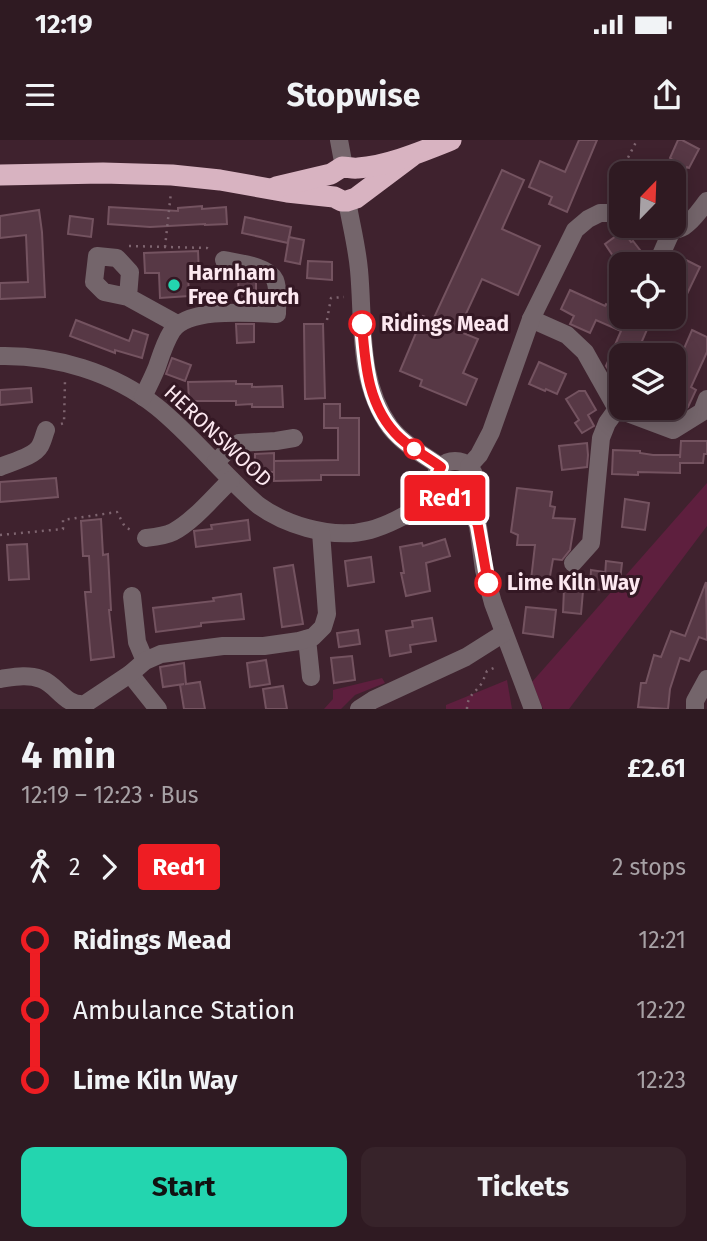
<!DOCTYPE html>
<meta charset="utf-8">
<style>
:root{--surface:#2f1a22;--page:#37232a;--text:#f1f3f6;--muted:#a7a1a5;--line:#4a3840;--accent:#23d5af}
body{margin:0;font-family:"Fira Sans",sans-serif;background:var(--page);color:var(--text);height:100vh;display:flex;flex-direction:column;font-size:26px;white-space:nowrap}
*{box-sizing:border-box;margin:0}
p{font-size:23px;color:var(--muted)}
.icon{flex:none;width:38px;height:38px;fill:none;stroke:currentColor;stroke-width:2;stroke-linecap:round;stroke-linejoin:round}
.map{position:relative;height:569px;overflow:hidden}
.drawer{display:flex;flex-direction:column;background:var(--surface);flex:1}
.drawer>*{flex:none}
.badge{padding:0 14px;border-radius:5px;font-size:24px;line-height:46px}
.needle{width:46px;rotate:23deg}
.tools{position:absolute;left:609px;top:21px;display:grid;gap:14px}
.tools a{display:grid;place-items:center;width:77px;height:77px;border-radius:14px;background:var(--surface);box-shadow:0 4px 18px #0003,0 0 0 2px var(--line);font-size:35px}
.map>.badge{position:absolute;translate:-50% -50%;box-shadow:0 0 0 4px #fff}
.legs{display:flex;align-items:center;gap:10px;height:77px;padding:0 21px;font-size:23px}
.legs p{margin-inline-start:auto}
.head{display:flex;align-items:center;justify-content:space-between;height:119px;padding:0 21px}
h1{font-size:38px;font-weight:700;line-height:52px}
.primary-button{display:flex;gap:14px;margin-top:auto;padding:14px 21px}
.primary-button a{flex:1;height:80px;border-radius:14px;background:var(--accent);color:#111;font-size:28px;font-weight:700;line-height:80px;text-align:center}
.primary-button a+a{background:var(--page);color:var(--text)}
ul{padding:0 21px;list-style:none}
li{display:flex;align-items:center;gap:24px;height:70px;font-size:26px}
li i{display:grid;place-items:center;width:10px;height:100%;margin:0 9px;background:currentColor}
li i::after{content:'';width:18px;height:18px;margin:-9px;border:5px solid;border-radius:50%;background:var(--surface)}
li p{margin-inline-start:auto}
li:first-child i{background:linear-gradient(#0000 50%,currentColor 0)}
li:last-child i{background:linear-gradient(currentColor 50%,#0000 0)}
.status{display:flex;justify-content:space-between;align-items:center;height:49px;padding:0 35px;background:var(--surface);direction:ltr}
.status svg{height:19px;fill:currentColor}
header{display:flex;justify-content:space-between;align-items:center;height:91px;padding:0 21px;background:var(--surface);font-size:32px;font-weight:700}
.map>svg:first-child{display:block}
</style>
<div class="status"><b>12:19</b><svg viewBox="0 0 49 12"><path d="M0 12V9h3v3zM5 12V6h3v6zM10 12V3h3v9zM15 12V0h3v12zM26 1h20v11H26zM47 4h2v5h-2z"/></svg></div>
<header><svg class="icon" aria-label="menu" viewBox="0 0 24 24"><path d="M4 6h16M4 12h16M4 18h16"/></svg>Stopwise<svg class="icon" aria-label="share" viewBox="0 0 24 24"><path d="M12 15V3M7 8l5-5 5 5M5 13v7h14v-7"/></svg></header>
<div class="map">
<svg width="707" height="569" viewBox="0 0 707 569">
<rect width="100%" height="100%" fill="#3f222e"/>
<g fill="#5e1f3e">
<polygon points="707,343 707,386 569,569 543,569 532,542"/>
<polygon points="382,538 385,543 355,555 341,569 324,569 333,559 333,550"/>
<polygon points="507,540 512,569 446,569 446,565"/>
</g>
<g fill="#573845" stroke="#745360" stroke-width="2">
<polygon points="579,0 597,0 567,72 549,64 552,57 529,47 540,21 565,32"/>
<polygon points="678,0 682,0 699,9 689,28 687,27 674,56 674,33 667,33 673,20 670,18"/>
<polygon points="502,30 524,40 502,89 540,106 518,155 482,139 458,191 478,199 463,233 477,239 466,265 420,246 422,240 400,231 423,176 433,180"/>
<polygon points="202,66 202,69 226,67 227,84 205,85 205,84 150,87 108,84 109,67 178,71 178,68"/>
<polygon points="39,70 42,92 45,157 0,159 0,143 28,142 26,95 0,98 0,76"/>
<polygon points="70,76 93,79 91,97 68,94"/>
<polygon points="245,77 291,87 288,103 242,93"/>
<polygon points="623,91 631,102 633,101 647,119 646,124 627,124 618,112 613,116 605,104"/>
<polygon points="289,97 304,100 300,124 285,121"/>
<polygon points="198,111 199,134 188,134 189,156 160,158 159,133 145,133 144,113"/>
<polygon points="682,118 700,127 674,181 674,136"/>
<polygon points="308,121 332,122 332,140 307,138"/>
<polygon points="238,136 256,139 256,159 253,160 253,162 239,161"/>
<polygon points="570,150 605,166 606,164 621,172 621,177 632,177 649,185 636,215 621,215 621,236 608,229 606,226 621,191 596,180 590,193 570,184 574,176 561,169"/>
<polygon points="76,180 129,201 133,190 148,195 142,218 115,210 115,213 70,196"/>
<polygon points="236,184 254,184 254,202 237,203"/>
<polygon points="304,184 323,184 325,258 305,259"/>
<polygon points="692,190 707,197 707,212 691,247 696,250 688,267 679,273 674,270 674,243 680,229 676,227"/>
<polygon points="172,218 191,225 185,241 166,234"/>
<polygon points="539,222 566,234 557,254 546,249 545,251 529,244"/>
<polygon points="236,241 236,244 252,244 252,247 282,246 283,267 252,267 252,264 236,265 236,261 189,261 188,242"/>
<polygon points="31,248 32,262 0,265 0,250"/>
<polygon points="579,251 585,251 596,270 588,275 594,286 582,293 575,283 579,280 566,259"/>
<polygon points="324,264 340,264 340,278 359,278 359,335 321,335 321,340 274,341 274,321 338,320 338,288 324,288"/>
<polygon points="681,301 707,301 707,314 704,314 703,323 680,323 680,333 638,332 638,335 612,334 613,310 640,311 640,313 653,315 680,315 680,318"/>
<polygon points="587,303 588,315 587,327 562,330 559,306"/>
<polygon points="274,313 274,332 255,332 255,314"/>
<polygon points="56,338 58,357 0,362 0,342"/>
<polygon points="517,348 552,352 550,366 555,367 553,378 575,379 570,410 562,420 553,419 549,442 531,440 535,405 517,405 518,395 511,392"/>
<polygon points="625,359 649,363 645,390 622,387"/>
<polygon points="101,379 103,415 108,414 111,470 109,470 114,517 91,520 85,452 91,452 89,416 83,416 81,381"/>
<polygon points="248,380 250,400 196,407 194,391 212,389 211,385"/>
<polygon points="445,399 450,416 426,423 430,451 406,456 401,433 404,433 400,407 422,403 423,406"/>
<polygon points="27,404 29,439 9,440 7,405"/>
<polygon points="371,417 374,442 348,446 345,421"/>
<polygon points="606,421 622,423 620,440 605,437"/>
<polygon points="293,425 303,484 282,487 274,428"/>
<polygon points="591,430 605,432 605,450 590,449"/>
<polygon points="706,442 707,500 699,497 689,521 680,518 670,549 668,569 638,567 641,543 646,543 654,515 661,517 671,491 685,496"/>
<polygon points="564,449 583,451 581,474 563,472"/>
<polygon points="241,454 244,479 201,483 201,486 156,492 153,468 214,461 213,458"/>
<polygon points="526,467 556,470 553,497 523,493"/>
<polygon points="432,478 436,501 410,505 411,512 390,516 386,491 413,487 412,481"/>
<polygon points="358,490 360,504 339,507 337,493"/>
<polygon points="352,516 355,540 334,543 331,518"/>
<polygon points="266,520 270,544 250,547 247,523"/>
<polygon points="184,523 186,544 200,542 205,569 184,569 180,545 184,544 163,547 160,527"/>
<polygon points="283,546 287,569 266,569 263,549"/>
</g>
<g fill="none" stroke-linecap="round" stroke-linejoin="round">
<g stroke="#7e646f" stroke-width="2.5" stroke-dasharray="2 5" stroke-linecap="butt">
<polyline points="609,55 637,0"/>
<polyline points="129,106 207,108 210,110"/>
<polyline points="165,107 171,52"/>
<polyline points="327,180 331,158 344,157"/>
<polyline points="61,284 64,283 65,240"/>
<polyline points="0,395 63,389 63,380 117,372 125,387 131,390"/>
<path d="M467,569C467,556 475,553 482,543C484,539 485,535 487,531L498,526"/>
</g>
<g stroke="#74656b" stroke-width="18">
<polyline points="339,0 344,27"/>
<path d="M347,61C351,84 357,107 359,130C364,183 357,241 390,287C403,304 424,315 441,327"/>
<path d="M657,86C683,98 693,79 707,61"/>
<polyline points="657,124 672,90"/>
<polyline points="128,157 104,152 94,142 97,116 117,118 130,132 128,157 177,184"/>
<polyline points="531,179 567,195 585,212 617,269 673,290 702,272 707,259"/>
<path d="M0,216C55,215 113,232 157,267C193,296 222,334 258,365C273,376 289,383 307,388C366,404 392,382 441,355"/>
<path d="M143,257C148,247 153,237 157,227C161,215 165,202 172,191C188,167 250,173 277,174C277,163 279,150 275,140C269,126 238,123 224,120"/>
<circle cx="455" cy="341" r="20"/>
<polyline points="215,323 230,308 239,303 276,301 294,298"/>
<polyline points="469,326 479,315 491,292 531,179 575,90 588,79 600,73 621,73"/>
<path d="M0,327C11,322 34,317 40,306C43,301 44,295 46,290"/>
<polyline points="467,357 478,386 484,430 493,463 533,569"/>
<path d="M146,398C155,397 165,396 173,392C194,381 214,356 231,340"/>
<polyline points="573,423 591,403 601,298 607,283 617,269"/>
<polyline points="132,456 137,502 145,521"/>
<polyline points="307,499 311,537"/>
<polyline points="130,534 158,569"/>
<path d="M0,539C14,537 27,534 41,539C58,545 64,566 85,564L130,534L145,521L161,514L223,506H264L299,501L313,497L323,487L327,474L321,392"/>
<polyline points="359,569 373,560 466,517 504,493"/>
<polyline points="695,569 695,561 707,539"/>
</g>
<g stroke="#d8b3c1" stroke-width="21">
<polyline points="0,35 103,33 172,35 220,40 287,52 334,57 342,61 347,61 356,58 412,16"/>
<path d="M276,47L331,34L342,27C348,27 353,29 358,28C388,26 423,11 451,0"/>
</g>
</g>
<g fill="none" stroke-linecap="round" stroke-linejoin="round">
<g stroke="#fff" stroke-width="16">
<path id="line-1" d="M362,184C365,225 368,268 400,298C412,309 427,317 441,327C427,348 445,367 467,357L478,386L488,443"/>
</g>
<use href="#line-1" stroke="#ee1d23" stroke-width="10"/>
</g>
<circle fill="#23d5af" stroke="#341824" stroke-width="2.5" cx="174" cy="145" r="7"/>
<g fill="#fff" stroke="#ee1d23" stroke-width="3.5">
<circle cx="362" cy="184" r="12"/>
<circle cx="414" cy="309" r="9"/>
<circle cx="488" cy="443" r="12"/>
</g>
<g text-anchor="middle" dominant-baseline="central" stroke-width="6" stroke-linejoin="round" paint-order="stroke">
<g font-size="21" font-weight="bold" fill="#fce8f0" stroke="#341824" text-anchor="start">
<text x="188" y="133">Harnham<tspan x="188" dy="24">Free Church</tspan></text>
</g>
<g font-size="21" font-weight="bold" fill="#fce8f0" stroke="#341824" text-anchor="start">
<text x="381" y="184">Ridings Mead</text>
<text x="507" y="443">Lime Kiln Way</text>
</g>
<g font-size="21" fill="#fce8f0" stroke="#341824">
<text transform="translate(218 296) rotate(43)">HERONSWOOD</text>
</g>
</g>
</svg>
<div class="tools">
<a><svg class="needle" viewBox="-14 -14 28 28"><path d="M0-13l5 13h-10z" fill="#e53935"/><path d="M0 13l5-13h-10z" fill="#a7a1a5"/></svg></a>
<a><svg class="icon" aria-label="locate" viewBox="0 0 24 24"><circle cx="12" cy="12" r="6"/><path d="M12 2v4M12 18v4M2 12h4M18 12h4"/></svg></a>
<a><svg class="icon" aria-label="layers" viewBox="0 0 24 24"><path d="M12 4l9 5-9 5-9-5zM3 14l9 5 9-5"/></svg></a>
</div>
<b class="badge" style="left:445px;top:358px;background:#ee1d23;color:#fff">Red1</b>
</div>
<section class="drawer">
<div class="head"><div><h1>4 min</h1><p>12:19 – 12:23 · Bus</p></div><b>£2.61</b></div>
<div class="legs"><svg class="icon" aria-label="walk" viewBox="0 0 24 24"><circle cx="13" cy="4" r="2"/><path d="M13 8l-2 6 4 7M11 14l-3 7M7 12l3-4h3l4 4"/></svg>2<svg class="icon" aria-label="forward" viewBox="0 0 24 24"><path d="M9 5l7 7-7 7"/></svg><b class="badge" style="background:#ee1d23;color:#fff">Red1</b><p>2 stops</p></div>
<ul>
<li><i style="color:#ee1d23"></i><b>Ridings Mead</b><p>12:21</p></li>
<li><i style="color:#ee1d23"></i><span>Ambulance Station</span><p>12:22</p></li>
<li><i style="color:#ee1d23"></i><b>Lime Kiln Way</b><p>12:23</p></li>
</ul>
<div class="primary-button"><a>Start</a><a>Tickets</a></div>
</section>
